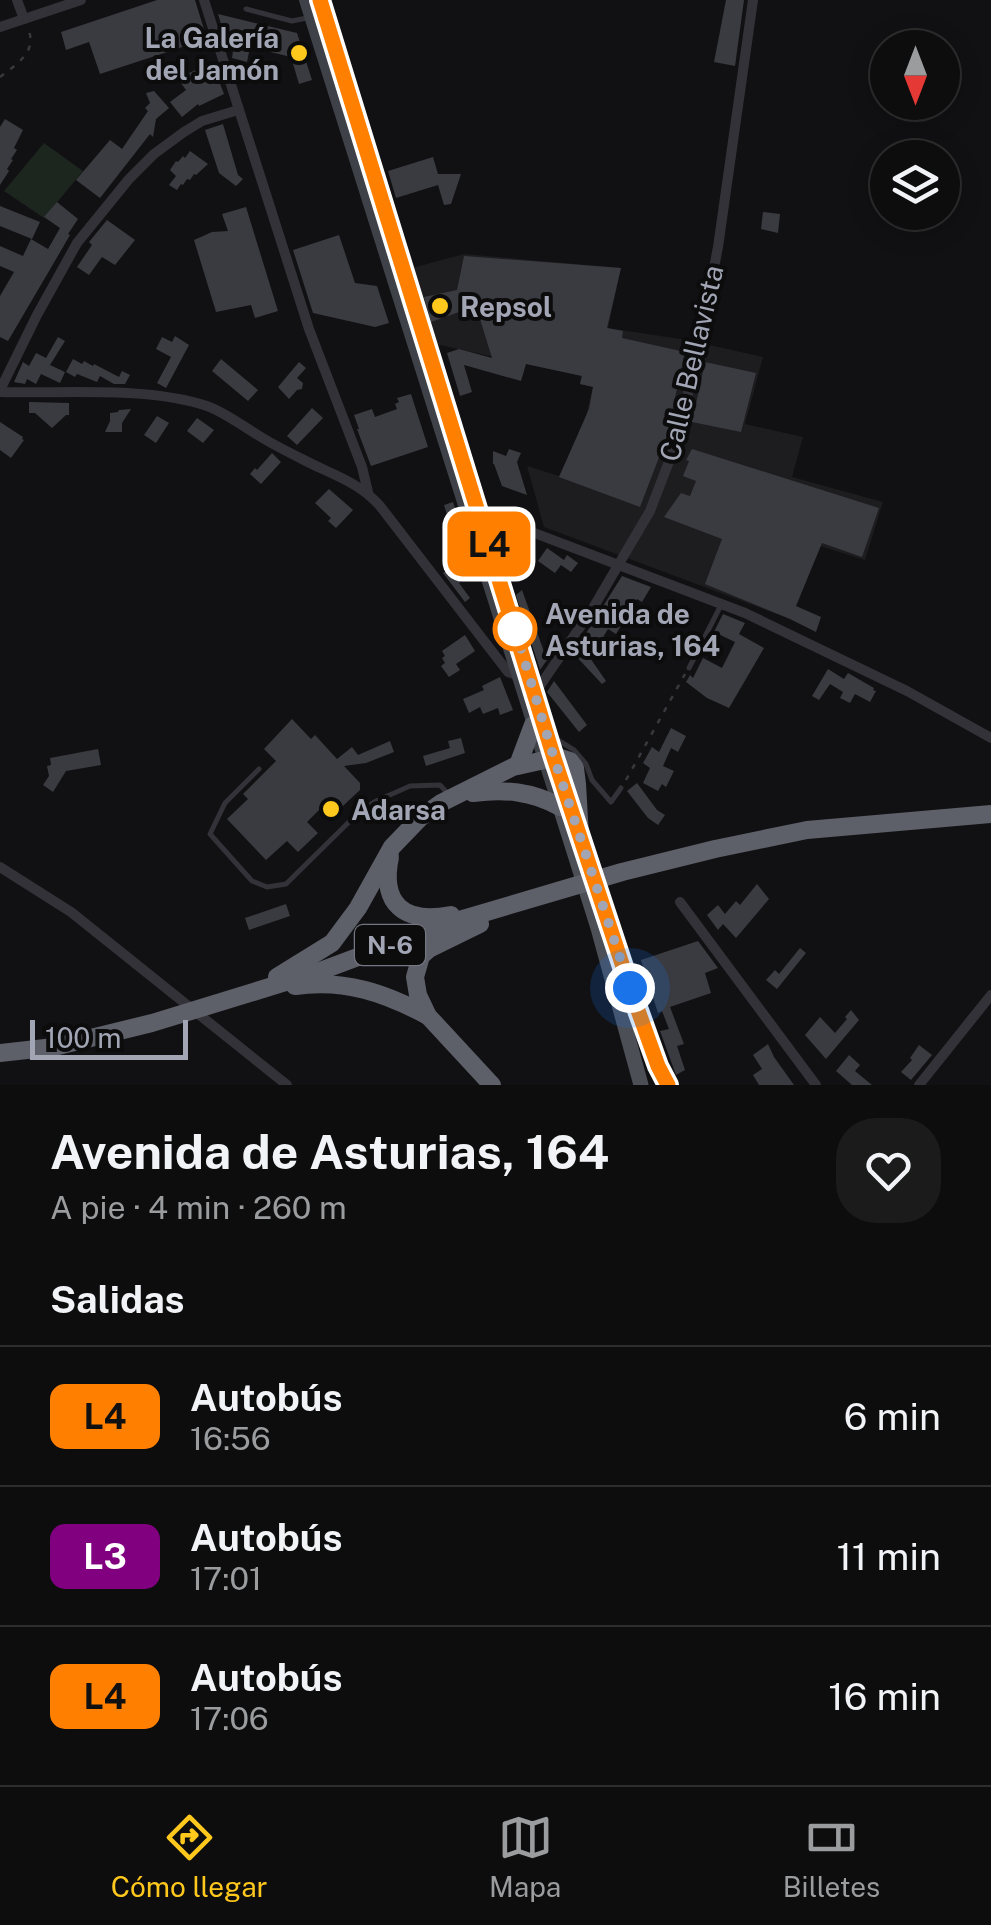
<!DOCTYPE html>
<html lang="es">
<meta charset="utf-8">
<style>
:root{--surface:#0d0d0e;--page:#1b1b1c;--text:#f1f3f6;--muted:#9a9c9e;--line:#2d2d2e;--accent:#fec81d}
body{margin:0;font-family:"Public Sans",sans-serif;background:var(--page);color:var(--text);height:100vh;display:flex;flex-direction:column;font-size:38px;white-space:nowrap}
*{box-sizing:border-box;margin:0}
p{font-size:32px;color:var(--muted)}
.icon{flex:none;width:55px;height:55px;fill:none;stroke:currentColor;stroke-width:2;stroke-linecap:round;stroke-linejoin:round}
.map{position:relative;height:1085px;overflow:hidden}
.panel{display:flex;flex-direction:column;background:var(--surface);flex:1}
.panel>*{flex:none}
.badge{padding:0 20px;border-radius:15px;font-size:35px;line-height:65px}
.needle{width:65px;rotate:180deg}
.buttons{position:absolute;left:870px;top:30px;display:grid;gap:20px}
.buttons a{display:grid;place-items:center;width:90px;height:90px;border-radius:50%;background:var(--surface);box-shadow:0 5px 25px #0003,0 0 0 2px var(--line);font-size:50px}
.scale{position:absolute;left:30px;bottom:25px;width:158px;box-sizing:border-box;padding-left:10px;border:5px solid #a1a5b4;border-top:0;font-size:28px;line-height:35px;white-space:nowrap;color:#a1a5b4;-webkit-text-stroke:8px #0c0c0d;paint-order:stroke}
.you{position:absolute;width:50px;height:50px;margin:-25px;border:8px solid #fff;border-radius:50%;background:#1a73e8;box-shadow:0 0 0 15px #1a73e833}
.map>.badge{position:absolute;translate:-50% -50%;box-shadow:0 0 0 5px #fff}
h2{padding:0 50px;font-size:38px;line-height:90px}
.round{display:grid;place-items:center;flex:none;width:105px;height:105px;border-radius:40px;background:var(--page)}
.overview{display:flex;align-items:center;justify-content:space-between;height:170px;padding:0 50px}
h1{font-size:48px;font-weight:700;line-height:75px}
ul{padding:0;list-style:none}
li{display:flex;align-items:center;gap:30px;height:140px;padding:0 50px;border-top:2px solid var(--line)}
li div{flex:1}
li b{display:block;font-size:38px}
li em{font-style:normal}
li .badge{min-width:110px;font-weight:700;text-align:center}
.menu{display:flex;justify-content:space-around;align-items:center;height:140px;border-top:2px solid var(--line);background:var(--surface);font-size:28px;color:var(--muted)}
.menu a{display:grid;justify-items:center;gap:5px}
.menu .on{color:var(--accent)}
.map>svg:first-child{display:block}
</style>
<div class="map">
<svg width="991" height="1085" viewBox="0 0 991 1085">
<rect width="100%" height="100%" fill="#111113"/>
<polygon fill="#1d1d20" points="464,254 621,268 608,328 687,340 763,357 745,424 803,437 792,477 883,502 865,560 820,546 790,619 544,527 527,466 559,476 584,424 593,387 580,384 581,376 431,343 408,269"/>
<polygon fill="#1d251f" points="44,143 83,171 44,218 4,191"/>
<g fill="#3a3b40">
<polygon points="157,0 195,0 207,39 100,74 89,42 66,50 61,32"/>
<polygon points="726,0 744,0 735,66 714,62"/>
<polygon points="218,14 297,33 312,80 299,84 291,57 250,47 247,62 232,58 234,44 226,41"/>
<polygon points="212,63 224,94 199,106 198,104 182,117 170,102 186,90 181,83 191,79 189,73"/>
<polygon points="154,91 169,108 156,119 153,137 150,134 100,198 76,180 110,140 122,149 148,111 145,108 150,103 146,93"/>
<polygon points="5,119 23,130 14,148 17,150 11,159 13,160 7,169 9,171 0,185 0,127"/>
<polygon points="223,124 238,175 243,179 236,186 219,173 205,130"/>
<polygon points="190,151 208,164 196,175 194,174 190,180 187,179 183,185 181,184 177,190 169,185 176,176 170,170 176,161 178,162 183,156 185,158"/>
<polygon points="433,157 438,174 461,174 451,204 444,205 438,185 396,198 388,171"/>
<polygon points="57,202 78,219 68,234 70,235 59,254 8,341 0,337 0,296 14,272 0,266 0,246 23,256 31,239 48,249 60,228 44,217"/>
<polygon points="0,206 40,222 32,239 0,226"/>
<polygon points="246,207 278,311 255,318 251,305 216,312 194,240 212,232 228,231 222,214"/>
<polygon points="763,212 780,214 778,233 761,229"/>
<polygon points="107,220 135,240 115,265 102,257 89,275 77,267 92,245 89,242"/>
<polygon points="339,235 355,283 377,286 389,323 375,327 313,313 293,250"/>
<polygon points="464,256 621,268 607,328 623,331 622,338 685,352 666,439 640,507 559,477 589,409 593,387 580,384 582,376 526,364 521,381 464,365 472,392 460,396 447,353 459,349 492,358 476,306 431,322 424,297 457,290"/>
<polygon points="175,336 189,345 166,388 157,383 171,357 156,349 162,337 172,342"/>
<polygon points="58,337 65,341 50,365 65,372 60,383 41,374 36,384 27,379 25,384 14,382 23,362 29,366 36,353 46,358"/>
<polygon points="73,359 82,364 84,361 93,366 94,364 119,377 122,371 130,375 125,384 114,384 100,376 97,382 77,374 75,377 66,372"/>
<polygon points="221,359 258,390 248,401 212,371"/>
<polygon points="299,362 306,368 297,378 303,383 302,389 297,390 289,399 278,387"/>
<polygon points="705,362 756,373 741,432 692,422"/>
<polygon points="411,394 428,447 371,466 357,429 359,429 354,415 372,409 375,417 397,409 395,404 399,402 397,398"/>
<polygon points="29,402 69,403 69,415 66,415 52,428 35,413 29,413"/>
<polygon points="312,408 323,418 297,445 287,436"/>
<polygon points="131,409 122,423 122,432 105,432 110,421 110,413 118,412 119,410"/>
<polygon points="157,416 169,423 156,443 144,435"/>
<polygon points="197,418 214,430 203,443 187,431"/>
<polygon points="0,422 23,437 22,439 24,440 11,458 0,450"/>
<polygon points="509,449 521,453 517,462 527,495 502,486 494,464 493,464 493,451 506,456"/>
<polygon points="692,449 879,508 862,557 822,543 796,606 821,617 816,632 790,619 705,584 722,539 664,517 681,493 690,496 696,481 683,476 689,461 686,460"/>
<polygon points="272,453 281,462 261,484 250,474 255,468 257,470"/>
<polygon points="329,489 353,510 336,528 328,521 331,518 315,503"/>
<polygon points="453,502 474,570 459,583 470,598 465,602 443,573 454,565 451,560 454,559 452,553 458,550 444,505"/>
<polygon points="547,548 564,560 567,555 578,563 571,572 561,565 555,573 538,561"/>
<polygon points="622,576 651,587 642,602 637,599 616,634 608,629 599,644 585,635"/>
<polygon points="522,590 547,660 540,670 516,595"/>
<polygon points="723,614 745,623 739,634 764,648 729,708 707,698 686,682 690,675 693,678 703,658 722,668 735,642 714,632"/>
<polygon points="465,635 475,651 456,664 460,670 449,677 441,666 445,663 442,658 445,656 442,651"/>
<polygon points="581,645 606,681 602,684 573,653"/>
<polygon points="828,669 844,679 848,673 874,688 873,690 876,691 870,702 855,694 850,703 840,698 843,692 830,684 819,700 812,696"/>
<polygon points="500,677 513,710 500,715 498,708 483,714 480,707 469,713 463,699 484,690 482,686"/>
<polygon points="554,681 587,725 579,732 547,692"/>
<polygon points="292,719 311,739 315,735 337,759 352,747 358,755 390,741 394,752 366,763 344,766 360,783 360,790 330,818 321,808 307,822 318,833 298,852 287,841 266,860 227,819 248,799 243,794 276,761 264,749"/>
<polygon points="671,728 686,736 678,752 671,748 663,766 674,771 666,787 662,784 658,791 643,783 650,768 643,763 652,747 659,752"/>
<polygon points="461,738 465,753 426,766 423,756 450,748 448,741"/>
<polygon points="98,749 101,765 66,771 53,792 43,785 49,776 47,766 51,765 50,758"/>
<polygon points="637,783 657,810 665,815 658,825 648,818 627,791"/>
<polygon points="757,884 769,899 736,938 723,924 718,930 707,915 718,905 725,914 736,901 740,905"/>
<polygon points="286,904 290,916 249,930 245,918"/>
<polygon points="698,941 718,968 705,973 711,993 670,1007 684,1044 677,1046 685,1070 676,1075 660,1031 669,1029 662,1011 658,1013 641,960"/>
<polygon points="800,948 806,953 777,989 766,980 775,970 779,974"/>
<polygon points="851,1010 859,1020 826,1059 805,1035 820,1017 835,1033 847,1019 845,1017"/>
<polygon points="768,1044 774,1057 794,1085 759,1085 753,1075 762,1069 753,1055"/>
<polygon points="919,1045 932,1055 911,1080 901,1072 912,1060 910,1058"/>
<polygon points="849,1055 860,1065 855,1071 872,1085 852,1085 836,1071"/>
</g>
<g fill="none" stroke-linecap="round" stroke-linejoin="round">
<g stroke="#38393f" stroke-width="2.5" stroke-dasharray="5 8" stroke-linecap="butt">
<path d="M0,77C17,64 38,51 28,29"/>
<polyline points="626,780 685,674"/>
</g>
<g stroke="#323238" stroke-width="5">
<polyline points="246,9 292,21 307,18"/>
<polyline points="689,668 720,607"/>
<polyline points="553,737 574,750 586,764 592,780 611,802 621,788"/>
<polyline points="259,769 225,803 210,834 252,881 267,887 286,884 353,818 374,802 410,786 440,785 450,796"/>
</g>
<g stroke="#323238" stroke-width="10">
<polyline points="17,0 24,19"/>
<polyline points="204,0 309,329 362,467 368,492"/>
<polyline points="0,27 81,0"/>
<polyline points="0,390 37,315 77,243 129,179 154,154 184,132 202,121 238,110"/>
<path d="M0,392C64,394 147,386 207,406C226,413 244,427 261,437C274,445 288,452 302,459C330,474 358,481 380,506L508,672L519,676"/>
<polyline points="479,512 745,613 907,691 991,738"/>
<polyline points="535,693 593,608 650,511 678,438 700,341 718,247 753,0"/>
<polyline points="0,867 71,912 287,1085"/>
<polyline points="680,902 816,1085"/>
<polyline points="919,1085 991,995"/>
</g>
<g stroke="#3f4148" stroke-width="14">
<polyline points="306,0 560,807"/>
<polyline points="320,0 574,816"/>
</g>
<g stroke="#4d4f57" stroke-width="15">
<polyline points="560,807 598,928 641,1085"/>
<polyline points="580,836 630,989 658,1066 668,1085"/>
</g>
<g stroke="#5d5f69" stroke-width="18">
<polyline points="518,765 533,725"/>
<path d="M473,793C504,789 532,791 560,807"/>
<path d="M390,857C380,905 405,924 451,915"/>
<polyline points="480,924 429,949 421,956 415,977 418,995 428,1016 492,1085"/>
<polyline points="277,977 332,943 358,908 392,847 420,818 441,803 513,767 558,757 570,761 575,768 577,784 580,836"/>
<path d="M295,986C345,979 385,993 428,1016"/>
<polyline points="0,1053 54,1047 152,1023 315,973 446,924 622,872 715,849 807,830 991,814"/>
</g>
</g>
<g fill="none" stroke-linecap="round" stroke-linejoin="round">
<g stroke="#fff" stroke-width="22">
<polyline id="line" points="320,0 554,758 630,988 658,1066 668,1085"/>
</g>
<use href="#line" stroke="#ff8000" stroke-width="15"/>
<polyline stroke="#a1a5b4" stroke-width="10" stroke-dasharray="0 18" points="515,629 510,613 554,758 630,988"/>
</g>
<g fill="#fec81d" stroke="#0c0c0d" stroke-width="4">
<circle cx="299" cy="53" r="10"/>
<circle cx="440" cy="306" r="10"/>
<circle cx="331" cy="809" r="10"/>
</g>
<circle fill="#fff" stroke="#ff8000" stroke-width="5" cx="515" cy="629" r="20"/>
<g text-anchor="middle" dominant-baseline="central" stroke-width="8" stroke-linejoin="round" paint-order="stroke">
<rect fill="#0c0c0d" stroke="#747782" stroke-width="2.5" x="355" y="925" width="70" height="40" rx="8"/>
<g font-size="25" font-weight="bold" fill="#a1a5b4">
<text x="390" y="945">N-6</text>
</g>
<g font-size="28" font-weight="bold" fill="#a1a5b4" stroke="#0c0c0d" text-anchor="start">
<text x="279" y="37" text-anchor="end">La Galería<tspan x="279" dy="32">del Jamón</tspan></text>
<text x="460" y="306">Repsol</text>
<text x="351" y="809">Adarsa</text>
</g>
<g font-size="28" fill="#a1a5b4" stroke="#0c0c0d">
<text transform="translate(691 363) rotate(-77)">Calle Bellavista</text>
</g>
<g font-size="28" font-weight="bold" fill="#a1a5b4" stroke="#0c0c0d" text-anchor="start">
<text x="545" y="613">Avenida de<tspan x="545" dy="32">Asturias, 164</tspan></text>
</g>
</g>
</svg>
<div class="buttons">
<a><svg class="needle" viewBox="-14 -14 28 28"><path d="M0-13l5 13h-10z" fill="#e53935"/><path d="M0 13l5-13h-10z" fill="#9a9c9e"/></svg></a>
<a><svg class="icon" aria-label="layers" viewBox="0 0 24 24"><path d="M12 4l9 5-9 5-9-5zM3 14l9 5 9-5"/></svg></a>
</div>
<div class="scale">100 m</div>
<div class="you" style="left:630px;top:988px"></div>
<b class="badge" style="left:489px;top:544px;background:#ff8000;color:#111">L4</b>
</div>
<section class="panel">
<div class="overview"><div><h1>Avenida de Asturias, 164</h1><p>A pie · 4 min · 260 m</p></div><a class="round"><svg class="icon" aria-label="heart" viewBox="0 0 24 24"><path d="M12 20l-8-8c-3-5 5-10 8-4 3-6 11-1 8 4z"/></svg></a></div>
<h2>Salidas</h2>
<ul>
<li><span class="badge" style="background:#ff8000;color:#111">L4</span><div><b>Autobús</b><p>16:56</p></div><em>6 min</em></li>
<li><span class="badge" style="background:#800080;color:#fff">L3</span><div><b>Autobús</b><p>17:01</p></div><em>11 min</em></li>
<li><span class="badge" style="background:#ff8000;color:#111">L4</span><div><b>Autobús</b><p>17:06</p></div><em>16 min</em></li>
</ul>
</section>
<nav class="menu">
<a class="on"><svg class="icon" aria-label="directions" viewBox="0 0 24 24"><path d="M12 3l9 9-9 9-9-9zM9 14v-3h6M13 9l2 2-2 2"/></svg>Cómo llegar</a>
<a><svg class="icon" aria-label="map" viewBox="0 0 24 24"><path d="M3 6l6-2 6 2 6-2v14l-6 2-6-2-6 2zM9 4v14M15 6v14"/></svg>Mapa</a>
<a><svg class="icon" aria-label="tickets" viewBox="0 0 24 24"><path d="M3 7h18v10H3zM15 7v10"/></svg>Billetes</a>
</nav>
